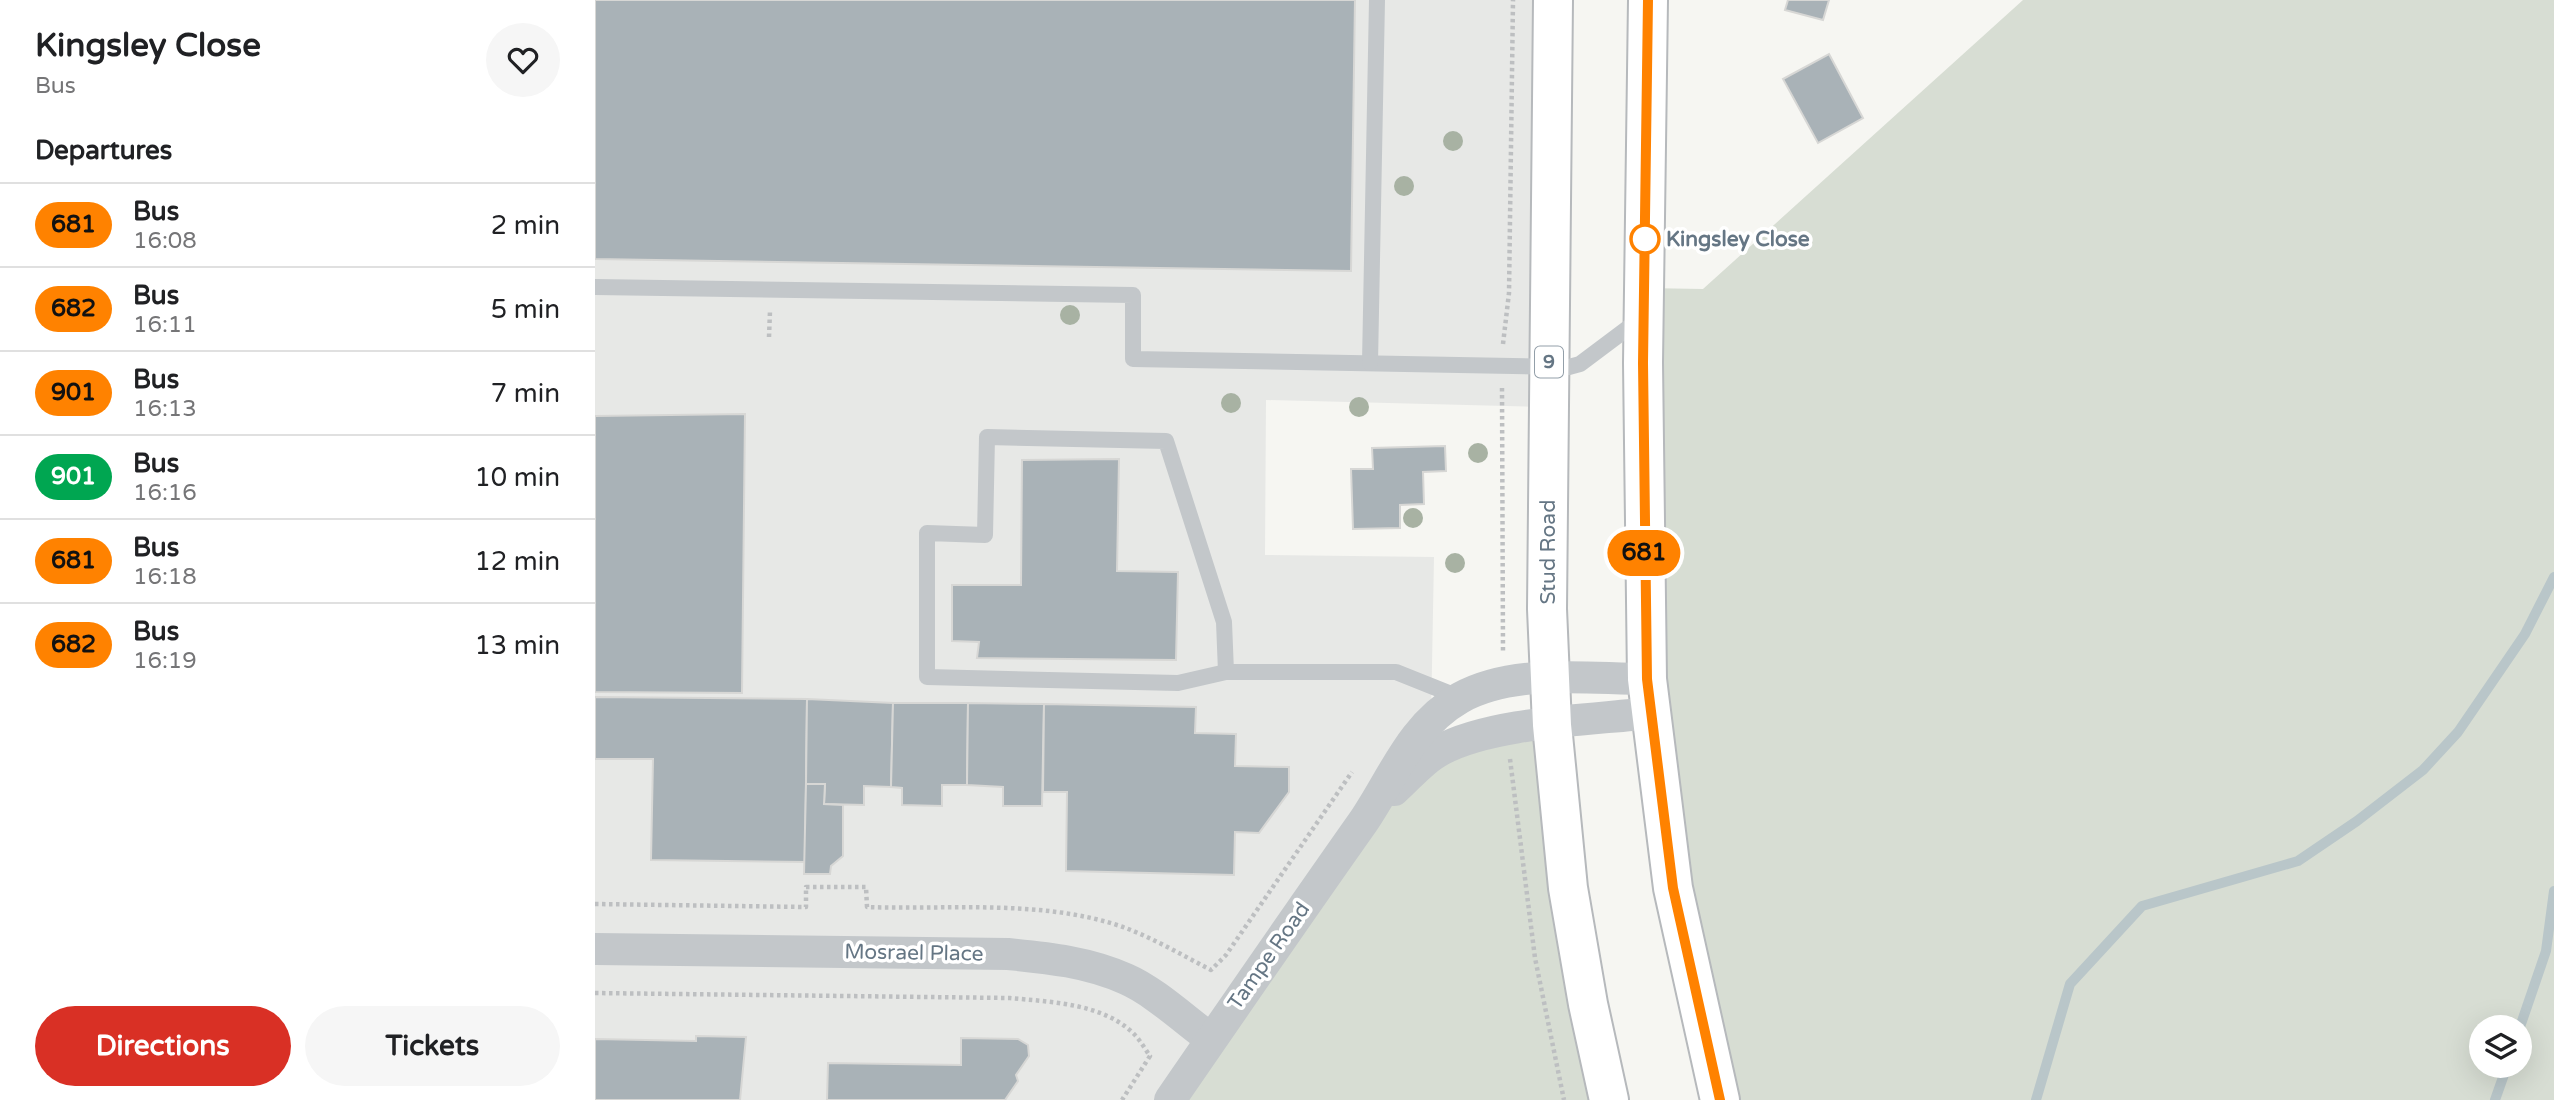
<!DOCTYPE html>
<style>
:root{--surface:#fff;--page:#f6f6f6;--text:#202124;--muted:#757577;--line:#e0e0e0;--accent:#d93025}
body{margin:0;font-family:"Varela Round",sans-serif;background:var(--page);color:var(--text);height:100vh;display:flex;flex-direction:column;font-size:26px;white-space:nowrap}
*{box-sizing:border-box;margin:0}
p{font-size:23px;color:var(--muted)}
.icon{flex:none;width:38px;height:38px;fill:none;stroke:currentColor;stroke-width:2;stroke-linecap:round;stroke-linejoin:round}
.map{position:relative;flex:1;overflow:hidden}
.side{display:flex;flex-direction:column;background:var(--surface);width:595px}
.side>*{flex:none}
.badge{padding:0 14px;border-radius:23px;font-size:24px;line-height:46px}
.fabs{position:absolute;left:1874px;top:1015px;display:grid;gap:14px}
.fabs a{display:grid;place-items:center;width:63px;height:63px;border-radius:50%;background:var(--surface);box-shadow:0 7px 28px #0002;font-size:35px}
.map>.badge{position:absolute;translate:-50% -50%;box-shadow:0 0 0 4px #fff}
h2{padding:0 35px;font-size:26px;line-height:63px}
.round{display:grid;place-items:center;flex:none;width:74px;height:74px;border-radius:37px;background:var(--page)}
.summary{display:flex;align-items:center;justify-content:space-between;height:119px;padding:0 35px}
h1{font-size:33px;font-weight:700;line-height:52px}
.cta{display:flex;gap:14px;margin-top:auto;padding:14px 35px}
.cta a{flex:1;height:80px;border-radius:42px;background:var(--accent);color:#fff;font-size:28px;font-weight:700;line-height:80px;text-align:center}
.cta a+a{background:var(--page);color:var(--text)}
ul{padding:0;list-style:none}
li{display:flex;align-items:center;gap:21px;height:84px;padding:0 35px;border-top:2px solid var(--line)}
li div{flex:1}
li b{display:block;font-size:26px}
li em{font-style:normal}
li .badge{min-width:77px;font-weight:700;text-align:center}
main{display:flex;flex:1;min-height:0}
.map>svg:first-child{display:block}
</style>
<main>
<section class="side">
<div class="summary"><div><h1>Kingsley Close</h1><p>Bus</p></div><a class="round"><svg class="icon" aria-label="heart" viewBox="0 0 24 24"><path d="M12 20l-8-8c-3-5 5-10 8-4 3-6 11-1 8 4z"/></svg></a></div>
<h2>Departures</h2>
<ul>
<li><span class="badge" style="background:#ff8200;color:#111">681</span><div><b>Bus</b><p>16:08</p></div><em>2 min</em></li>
<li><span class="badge" style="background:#ff8200;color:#111">682</span><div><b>Bus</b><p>16:11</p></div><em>5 min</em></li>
<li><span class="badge" style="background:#ff8200;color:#111">901</span><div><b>Bus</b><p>16:13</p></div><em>7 min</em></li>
<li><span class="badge" style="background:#00a651;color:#fff">901</span><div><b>Bus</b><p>16:16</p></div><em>10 min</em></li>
<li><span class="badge" style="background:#ff8200;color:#111">681</span><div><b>Bus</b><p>16:18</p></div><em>12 min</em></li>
<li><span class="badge" style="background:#ff8200;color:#111">682</span><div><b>Bus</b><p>16:19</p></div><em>13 min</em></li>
</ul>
<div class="cta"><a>Directions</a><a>Tickets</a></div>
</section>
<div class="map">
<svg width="1959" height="1100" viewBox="0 0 1959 1100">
<rect width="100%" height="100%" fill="#f6f6f2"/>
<polygon fill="#e7e8e6" points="0,0 958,0 953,407 671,400 670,555 839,557 836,720 575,1100 0,1100"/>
<g fill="#d7ddd3" fill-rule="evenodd">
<path d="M1428,0H1959V1100H1125L1078,888L1049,288L1108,289ZM1886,1027H1925V1066H1886Z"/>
<polygon points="957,725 1014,1100 575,1100 774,812 841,752"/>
</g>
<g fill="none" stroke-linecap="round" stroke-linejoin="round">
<g stroke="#b9c6c9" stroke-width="10">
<polyline points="1925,1027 1951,951 1959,891"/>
<polyline points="1441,1100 1475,984 1547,906 1703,861 1762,821 1828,770 1863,732 1930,634 1959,577"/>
<polyline points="1900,1100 1912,1066"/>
</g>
</g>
<g fill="#a9b2b7" stroke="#d7d7d5" stroke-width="2">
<polygon points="0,0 760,0 756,271 0,259"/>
<polygon points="1193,0 1234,0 1228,20 1190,10"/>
<polygon points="1234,54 1268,118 1223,143 1188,79"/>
<polygon points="150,414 147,693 0,692 0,416"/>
<polygon points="850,446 851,471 828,472 829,504 805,505 805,528 758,529 756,469 778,469 777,448"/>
<polygon points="524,459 522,571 583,572 581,660 382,658 384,642 357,641 357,585 426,585 427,460"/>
<polygon points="0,697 212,699 210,862 56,860 58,759 0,759"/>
<polygon points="212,699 298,703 296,787 269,786 269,805 229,804 230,784 211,784"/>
<polygon points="298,703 373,703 372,785 347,785 347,806 307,805 307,788 296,787"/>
<polygon points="373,703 449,704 447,806 408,806 408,787 372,785"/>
<polygon points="449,704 601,707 600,733 641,734 640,766 694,767 694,792 664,833 640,832 639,875 471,871 472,792 448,792"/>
<polygon points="211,784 230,784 229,804 248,805 248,856 236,866 235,874 209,874"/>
<polygon points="101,1036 151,1037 145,1100 0,1100 0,1039 101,1041"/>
<polygon points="366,1038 423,1039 433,1045 434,1056 421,1075 423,1081 410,1100 232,1100 233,1063 366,1065"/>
</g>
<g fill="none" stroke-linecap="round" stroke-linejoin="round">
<g stroke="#b6b9bc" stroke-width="42">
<g id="highway">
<polyline points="958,0 952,609 957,725 973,888 993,1004 1014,1100"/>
<polyline points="1053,0 1048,363 1052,679 1078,888 1125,1100"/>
</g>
</g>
<g stroke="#bdbfc1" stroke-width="4.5" stroke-dasharray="3.5 3.5" stroke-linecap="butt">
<polyline points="174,337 175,311"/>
<polyline points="908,344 914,293 918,0"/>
<polyline points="907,388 908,652"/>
<polyline points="915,759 940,958 969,1100"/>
<path d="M0,904L211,907V887H271L272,907C356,910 447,899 528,927C558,938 587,955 616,970L631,955L757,772"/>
<path d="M0,993L415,998C455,1002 508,1003 539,1034C545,1040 550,1049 555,1056L527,1100"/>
</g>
<g stroke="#c3c7ca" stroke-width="16">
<polyline points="0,287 538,295 538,359 974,367 985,364 1045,319"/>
<polyline points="775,363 782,0"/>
<polyline points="631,672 629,622 571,441 392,437 390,535 332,533 332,677 583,683 631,672 801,672 866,698"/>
</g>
<g stroke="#c3c7ca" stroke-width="32">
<path d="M799,790C813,778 827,760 844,751C895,722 996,720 1056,713"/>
<path d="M0,949L413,954C454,958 493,962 531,979C559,991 591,1021 616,1039"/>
<path d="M575,1100C639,1007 703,914 768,822C798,778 816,726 865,698C919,668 993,679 1052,679"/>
</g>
<use href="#highway" stroke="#fff" stroke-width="38"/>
</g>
<g fill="#a8b2a3">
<circle cx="858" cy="141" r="10"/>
<circle cx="809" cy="186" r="10"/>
<circle cx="475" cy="315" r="10"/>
<circle cx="636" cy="403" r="10"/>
<circle cx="764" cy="407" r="10"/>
<circle cx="883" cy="453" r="10"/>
<circle cx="818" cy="518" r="10"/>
<circle cx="860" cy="563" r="10"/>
</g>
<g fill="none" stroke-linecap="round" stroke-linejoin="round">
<g stroke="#fff" stroke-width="16">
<polyline id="line" points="1053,0 1048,363 1052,679 1078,888 1125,1100"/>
</g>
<use href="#line" stroke="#ff8200" stroke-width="10"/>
</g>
<circle fill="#fff" stroke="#ff8200" stroke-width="3.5" cx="1050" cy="239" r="14"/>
<g text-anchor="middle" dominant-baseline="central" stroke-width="7" stroke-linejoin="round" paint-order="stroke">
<rect fill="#fff" stroke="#939fa9" stroke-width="2" x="940" y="346.5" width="28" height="31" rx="5"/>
<g font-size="19" font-weight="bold" fill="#657684">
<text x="954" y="362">9</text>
</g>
<g font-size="21" font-weight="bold" fill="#657684" stroke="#fff" text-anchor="start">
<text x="1071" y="239">Kingsley Close</text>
</g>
<g font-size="21" fill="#657684" stroke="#fff">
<text transform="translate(953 552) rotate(-90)">Stud Road</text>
<text transform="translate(319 953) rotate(1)">Mosrael Place</text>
<text transform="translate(674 956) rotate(-55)">Tampe Road</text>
</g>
</g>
</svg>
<div class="fabs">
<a><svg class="icon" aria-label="layers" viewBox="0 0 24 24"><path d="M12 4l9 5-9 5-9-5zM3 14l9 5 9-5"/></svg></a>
</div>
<b class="badge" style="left:1049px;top:553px;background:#ff8200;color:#111">681</b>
</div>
</main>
